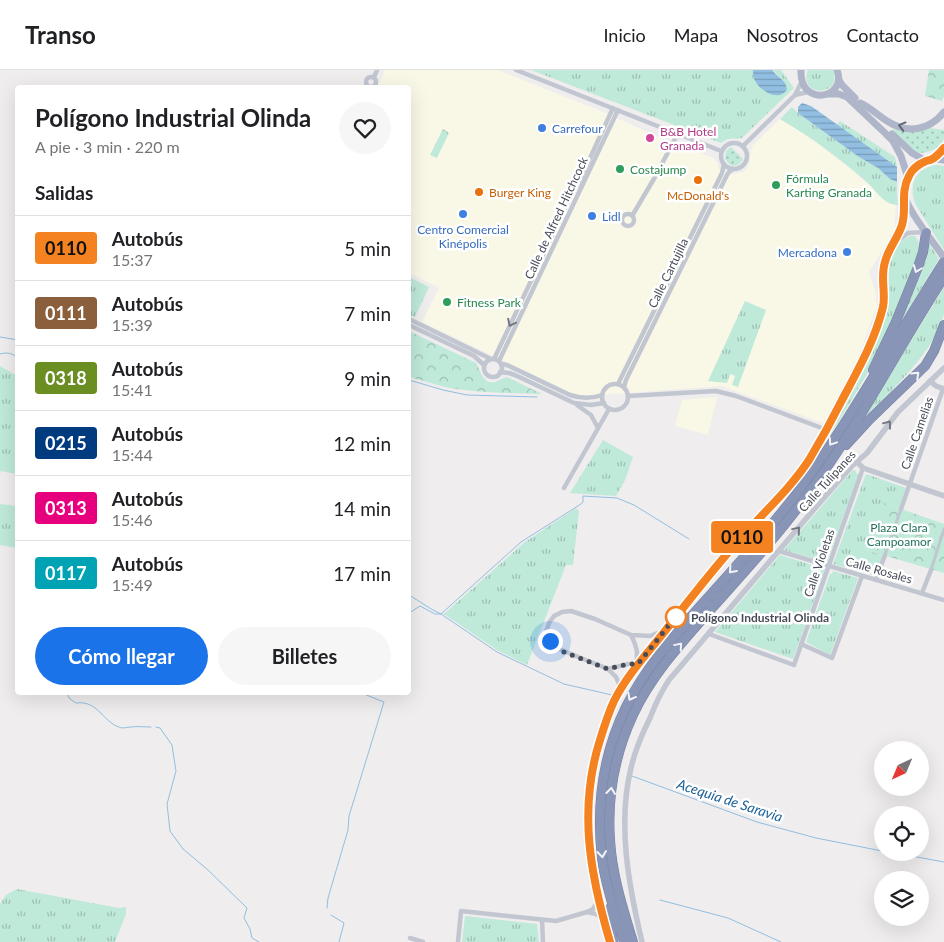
<!DOCTYPE html>
<html lang="es">
<meta charset="utf-8">
<style>
:root{--surface:#fff;--page:#f6f6f6;--text:#202124;--muted:#757577;--line:#e0e0e0;--accent:#1a73e8}
body{margin:0;font-family:Lato,sans-serif;background:var(--page);color:var(--text);height:100vh;display:flex;flex-direction:column;font-size:19px;white-space:nowrap}
*{box-sizing:border-box;margin:0}
p{font-size:16px;color:var(--muted)}
.icon{flex:none;width:28px;height:28px;fill:none;stroke:currentColor;stroke-width:2;stroke-linecap:round;stroke-linejoin:round}
.map{position:relative;flex:1;overflow:hidden}
.drawer{position:absolute;left:15px;top:15px;width:396px;height:610px;display:flex;flex-direction:column;background:var(--surface);border-radius:5px;box-shadow:0 5px 20px #0002}
.drawer>*{flex:none}
.badge{padding:0 10px;border-radius:4px;font-size:18px;line-height:32px}
.needle{width:32px;rotate:224deg}
.fabs{position:absolute;left:874px;top:671px;display:grid;gap:10px}
.fabs a{display:grid;place-items:center;width:55px;height:55px;border-radius:50%;background:var(--surface);box-shadow:0 5px 20px #0002;font-size:25px}
.you{position:absolute;width:25px;height:25px;margin:-12px;border:4px solid #fff;border-radius:50%;background:#1a73e8;box-shadow:0 0 0 8px #1a73e833}
.map>.badge{position:absolute;translate:-50% -50%;box-shadow:0 0 0 2px #fff}
h2{padding:0 20px;font-size:19px;line-height:45px}
.round{display:grid;place-items:center;flex:none;width:52px;height:52px;border-radius:26px;background:var(--page)}
.head{display:flex;align-items:center;justify-content:space-between;height:85px;padding:0 20px}
h1{font-size:24px;font-weight:700;line-height:38px}
.button{display:flex;gap:10px;margin-top:auto;padding:10px 20px}
.button a{flex:1;height:58px;border-radius:30px;background:var(--accent);color:#fff;font-size:20px;font-weight:700;line-height:58px;text-align:center}
.button a+a{background:var(--page);color:var(--text)}
ul{padding:0;list-style:none}
li{display:flex;align-items:center;gap:15px;height:65px;padding:0 20px;border-top:1px solid var(--line)}
li div{flex:1}
li b{display:block;font-size:19px}
li em{font-style:normal}
li .badge{min-width:55px;font-weight:700;text-align:center}
header{display:flex;align-items:center;gap:30px;box-sizing:border-box;height:70px;padding:0 25px;background:var(--surface);border-bottom:1px solid var(--line)}
header strong{font-size:24px}
nav{display:flex;gap:28px;margin-inline-start:auto;font-size:18px}
.map>svg:first-child{display:block}
</style>
<header>
<strong>Transo</strong>
<nav><a>Inicio</a><a>Mapa</a><a>Nosotros</a><a>Contacto</a></nav>
</header>
<div class="map">
<svg width="944" height="872" viewBox="0 0 944 872">
<defs>
<pattern id="grass-tufts" width="24" height="20" patternUnits="userSpaceOnUse" patternTransform="scale(1.25)"><rect width="24" height="20" fill="#bfe9d9"/><path d="M3 7l-1-3M5 7V3M7 7l1-3M15 17l-1-3M17 17v-4M19 17l1-3" fill="none" stroke="#9dbfb3"/></pattern>
<pattern id="forest-crowns" width="20" height="18" patternUnits="userSpaceOnUse" patternTransform="scale(1.25)"><rect width="20" height="18" fill="#bfe9d9"/><path d="M2 6a3 3 0 1 1 6 0M12 15a3 3 0 1 1 6 0" fill="none" stroke="#9dbfb3"/></pattern>
<pattern id="garden-dots" width="8" height="8" patternUnits="userSpaceOnUse" patternTransform="scale(1.25)"><rect width="8" height="8" fill="#bfe9d9"/><path d="M2 2h.1M6 6h.1" fill="none" stroke="#9dbfb3" stroke-width="1.8" stroke-linecap="round"/></pattern>
<pattern id="water-rules" width="6" height="5" patternUnits="userSpaceOnUse" patternTransform="scale(1.25)"><rect width="6" height="5" fill="#91bee1"/><path d="M0 2.5h6" fill="none" stroke="#789db9"/></pattern>
</defs>
<rect width="100%" height="100%" fill="#efeded"/>
<g fill="#f9f8e7">
<polygon points="385,0 498,0 606,43 671,73 681,75 715,89 719,98 725,102 732,104 743,102 747,98 749,94 752,76 780,49 805,64 847,96 868,114 885,130 891,134 896,135 894,161 869,202 875,220 877,236 859,285 823,353 721,316 614,324 578,326 422,252 439,218 409,203 409,18 377,18"/>
<polygon points="717,327 708,365 675,356 682,330"/>
</g>
<g fill="url(#grass-tufts)">
<polygon points="531,0 753,0 754,9 784,11 772,0 781,0 794,18 742,68 727,69 721,73"/>
<path d="M808,0H833C843,27 798,28 808,0Z"/>
<path d="M792,37L798,43L859,87L878,98L890,109L897,112V121L898,135C892,134 889,134 884,130C878,125 873,118 868,113C841,89 811,67 780,49Z"/>
<polygon points="840,51 895,87 897,97 837,55"/>
<path d="M936,95L944,96V180L916,135C908,116 914,99 936,95Z"/>
<path d="M910,166H915C920,172 919,178 918,186C902,225 889,265 868,302C850,334 830,365 810,396L809,395C835,354 859,312 877,266C880,257 885,247 887,238C890,227 888,218 887,207C887,191 894,173 910,166Z"/>
<path d="M929,173L939,189L893,265C901,249 909,232 916,215C922,201 928,188 929,173Z"/>
<polygon points="409,207 429,217 415,247 411,246 409,250"/>
<path d="M944,217C944,225 944,236 944,244C935,281 892,320 865,347L871,336Z"/>
<polygon points="745,231 766,240 738,317 732,315 735,306 730,304 727,313 708,311"/>
<polygon points="0,296 17,306 17,404 1,401 0,404"/>
<polygon points="603,370 633,387 625,410 616,426 570,423"/>
<polygon points="853,400 856,401 856,403 859,404 827,492 784,480"/>
<polygon points="866,404 906,418 899,438 881,433 866,480 883,485 876,506 833,494"/>
<polygon points="0,434 17,436 17,478 0,475"/>
<polygon points="576,438 579,441 573,495 566,495 527,595 497,580 444,544 525,472"/>
<polygon points="780,485 825,499 793,589 715,562"/>
<polygon points="833,501 858,508 830,585 806,572 830,504 832,504"/>
<polygon points="17,819 119,838 126,837 126,844 115,872 0,872 0,834 6,825"/>
<polygon points="465,846 537,854 539,872 462,872"/>
</g>
<g fill="url(#forest-crowns)">
<polygon points="929,0 944,0 944,26 942,31 925,26"/>
<polygon points="443,59 449,63 437,88 430,85"/>
<path d="M409,261L476,293C481,301 483,315 495,312C499,311 502,308 507,307L542,324C511,323 480,323 450,318C436,315 422,310 409,307Z"/>
<polygon points="881,432 944,454 944,503 866,480"/>
</g>
<g fill="url(#garden-dots)">
<path d="M930,58L944,60C944,63 944,66 944,68C941,78 926,85 917,82C910,80 897,66 893,60V59L901,60Z"/>
<path d="M731,77L743,89C740,95 735,97 730,95L725,89L726,81Z"/>
</g>
<g fill="url(#water-rules)">
<path d="M753,0H772C778,8 786,9 787,20C784,23 781,26 776,25C768,25 756,16 754,8C753,6 753,3 753,0Z"/>
<polygon points="802,33 811,36 897,97 897,112 890,109 878,98 859,87 798,43 798,37"/>
</g>
<g fill="none" stroke-linecap="round" stroke-linejoin="round">
<g stroke="#91bee1" stroke-width="1">
<polyline points="0,267 18,270"/>
<path d="M0,284C7,282 12,283 18,288"/>
<polyline points="409,310 443,320 467,325 537,327"/>
<polyline points="409,525 433,540 441,544 497,582 564,614 612,625"/>
<polyline points="409,543 420,536 435,544 441,544 521,472 581,434 583,432 583,426 617,428 634,435 689,469"/>
<path d="M66,622L70,629L76,633C98,630 103,652 119,657C123,659 127,657 131,657C137,656 144,657 151,657"/>
<polyline points="156,657 160,658 172,675 176,701 167,734 170,761 183,779 208,800 247,838 244,848 250,859 252,868 259,872"/>
<polyline points="632,706 757,752 816,768 882,781"/>
<polyline points="890,782 944,792"/>
<polyline points="660,830 728,848 781,872"/>
<polyline points="327,838 328,828 348,760 349,746 384,632 359,622"/>
<polyline points="331,845 344,853 339,872"/>
</g>
<g stroke="#7580a2" stroke-width="10">
<g id="motorway">
<polyline points="873,300 895,254 918,197 923,182 926,163"/>
<polyline points="846,375 868,351 925,296 934,281 944,255"/>
<polyline points="609,839 613,872"/>
<path d="M624,872C616,845 605,815 602,788C596,735 603,684 626,637C647,594 681,558 712,523C741,491 770,458 797,423C851,349 895,269 944,192"/>
<path d="M633,872C623,839 612,805 610,770C607,727 615,684 633,645C652,604 684,570 713,537C746,500 779,464 808,424C859,355 898,278 944,207"/>
</g>
</g>
<g stroke="#c1c6d0" stroke-width="3">
<polyline points="885,485 901,439"/>
<polyline points="931,500 944,459"/>
</g>
<g stroke="#c1c6d0" stroke-width="4.5">
<polyline points="516,0 675,63"/>
<circle cx="371" cy="12" r="5"/>
<polyline points="374,7 377,0"/>
<polyline points="795,25 808,22"/>
<circle cx="678" cy="64" r="3"/>
<polyline points="681,65 721,81"/>
<circle cx="734" cy="86" r="13"/>
<polyline points="743,76 795,25 802,11"/>
<circle cx="628" cy="150" r="6"/>
<polyline points="632,146 655,107 676,67"/>
<polyline points="895,173 908,163 925,162"/>
<polyline points="411,250 491,289"/>
<polyline points="409,255 474,286 484,295"/>
<polyline points="494,289 573,122 580,110 613,38"/>
<circle cx="493" cy="298" r="9"/>
<polyline points="499,291 618,40"/>
<path d="M501,294L507,295L570,325C582,329 591,329 602,325"/>
<polyline points="500,302 509,303 515,305 574,333 591,335 604,333"/>
<circle cx="615" cy="327" r="13"/>
<polyline points="618,314 722,103 724,94"/>
<polyline points="624,317 626,310 727,105 729,102 733,99"/>
<polyline points="628,326 716,321 736,326 827,360"/>
<polyline points="577,335 591,345 598,358"/>
<polyline points="564,418 609,339"/>
<polyline points="901,439 943,319"/>
<polyline points="779,481 944,530"/>
<polyline points="876,510 885,485"/>
<polyline points="922,523 931,500"/>
<polyline points="709,564 794,595 863,398"/>
<polyline points="801,574 832,588 862,506"/>
<path d="M608,599L628,594H638C636,589 637,586 637,582C636,575 634,571 631,565"/>
<polyline points="621,619 616,607 608,599 559,579 550,571 546,562 549,553 554,546 562,542 571,541 595,549 631,565 650,566 665,560"/>
<polyline points="587,842 596,844 603,849"/>
<polyline points="542,850 543,872"/>
<polyline points="410,868 423,872"/>
<path d="M609,868C584,789 576,710 613,633C620,619 629,607 638,594L739,470L794,410L809,390L827,360L864,287L876,258L883,235V197L888,182L894,174L903,153L904,146L903,128"/>
<polyline points="458,872 461,841 556,851 587,842 593,839 598,831"/>
</g>
<g stroke="#c1c6d0" stroke-width="5.5">
<polyline points="930,311 936,316 944,319"/>
<polyline points="857,392 863,398 944,426"/>
<path d="M642,872C629,817 617,754 631,698C635,680 642,664 650,648C655,635 661,622 669,610L816,437L852,396L867,383L898,342L944,298"/>
</g>
<g stroke="#afb6c9" stroke-width="7">
<path d="M801,0C799,38 848,29 837,0"/>
<polyline points="839,10 842,15 855,28"/>
<polyline points="829,24 839,24 847,27 885,63 893,71 901,86 908,108"/>
<path d="M860,33C870,37 877,45 887,51C907,64 929,61 944,42"/>
<polyline points="892,64 912,83 926,91"/>
<polyline points="932,90 944,78"/>
<path d="M942,185C933,171 905,138 904,122C904,114 909,104 915,98C923,90 933,88 944,90"/>
</g>
<use href="#motorway" stroke="#8995b7" stroke-width="9"/>
</g>
<defs><path id="oneway-chevron" d="M-2-3.5L2.5 0L-2 3.5" fill="none" stroke-width="1.6" stroke-linecap="round" stroke-linejoin="round" transform="scale(1.25)"/></defs>
<use stroke="#616674" href="#oneway-chevron" transform="translate(902 56) rotate(-165)"/>
<g stroke="#f3f4f8">
<use href="#oneway-chevron" transform="translate(917 199) rotate(111)"/>
<use href="#oneway-chevron" transform="translate(916 305) rotate(-44)"/>
<use href="#oneway-chevron" transform="translate(832 372) rotate(124)"/>
<use href="#oneway-chevron" transform="translate(732 500) rotate(132)"/>
<use href="#oneway-chevron" transform="translate(679 576) rotate(-50)"/>
<use href="#oneway-chevron" transform="translate(631 627) rotate(119)"/>
<use href="#oneway-chevron" transform="translate(611 721) rotate(-83)"/>
<use href="#oneway-chevron" transform="translate(602 784) rotate(84)"/>
</g>
<g stroke="#727782">
<use href="#oneway-chevron" transform="translate(511 253) rotate(116)"/>
<use href="#oneway-chevron" transform="translate(888 354) rotate(-53)"/>
<use href="#oneway-chevron" transform="translate(797 460) rotate(-50)"/>
</g>
<g fill="none" stroke-linecap="round" stroke-linejoin="round">
<g stroke="#fff" stroke-width="11">
<path id="line" d="M610,872C590,804 578,739 600,670C604,657 608,644 614,631C627,605 647,584 665,561C689,530 714,498 740,469C763,443 790,419 809,390C821,370 832,350 842,330C858,300 875,270 883,237C886,223 880,207 885,192C888,179 898,168 902,155C907,139 900,122 909,106C912,99 919,94 926,91C932,89 929,91 934,88C938,85 941,82 944,78"/>
</g>
<use href="#line" stroke="#f58220" stroke-width="8"/>
<polyline stroke="#474c58" stroke-width="5" stroke-dasharray="0 9" points="550,571 559,580 608,599 628,594 638,594 677,545 676,547"/>
</g>
<g fill="#3f7fe0" stroke="#fff" stroke-width="2">
<circle cx="542" cy="58" r="5"/>
<circle cx="463" cy="144" r="5"/>
<circle cx="592" cy="146" r="5"/>
<circle cx="847" cy="182" r="5"/>
</g>
<circle fill="#d1479c" stroke="#fff" stroke-width="2" cx="650" cy="68" r="5"/>
<g fill="#2e9e5b" stroke="#fff" stroke-width="2">
<circle cx="620" cy="99" r="5"/>
<circle cx="776" cy="115" r="5"/>
<circle cx="447" cy="232" r="5"/>
</g>
<g fill="#e8710a" stroke="#fff" stroke-width="2">
<circle cx="698" cy="110" r="5"/>
<circle cx="479" cy="122" r="5"/>
</g>
<circle fill="#fff" stroke="#f58220" stroke-width="2.5" cx="676" cy="547" r="10"/>
<g text-anchor="middle" dominant-baseline="central" stroke-width="5" stroke-linejoin="round" paint-order="stroke">
<g font-size="12" fill="#366cbe" stroke="#fff" text-anchor="start">
<text x="552" y="58">Carrefour</text>
<text x="602" y="146">Lidl</text>
<text x="463" y="159" text-anchor="middle">Centro Comercial<tspan x="463" dy="14">Kinépolis</tspan></text>
<text x="837" y="182" text-anchor="end">Mercadona</text>
</g>
<g font-size="12" fill="#b23c85" stroke="#fff" text-anchor="start">
<text x="660" y="61">B&amp;B Hotel<tspan x="660" dy="14">Granada</tspan></text>
</g>
<g font-size="12" fill="#27864d" stroke="#fff" text-anchor="start">
<text x="630" y="99">Costajump</text>
<text x="786" y="108">Fórmula<tspan x="786" dy="14">Karting Granada</tspan></text>
<text x="457" y="232">Fitness Park</text>
</g>
<g font-size="12" fill="#c56008" stroke="#fff" text-anchor="start">
<text x="489" y="122">Burger King</text>
<text x="698" y="125" text-anchor="middle">McDonald's</text>
</g>
<g font-size="12" fill="#474c58" stroke="#fff">
<text transform="translate(556 148) rotate(-65)">Calle de Alfred Hitchcock</text>
<text transform="translate(668 203) rotate(-64)">Calle Cartujilla</text>
<text transform="translate(917 363) rotate(-71)">Calle Camelias</text>
<text transform="translate(827 411) rotate(-48)">Calle Tulipanes</text>
<text transform="translate(819 493) rotate(-71)">Calle Violetas</text>
<text transform="translate(879 500) rotate(16)">Calle Rosales</text>
</g>
<g font-size="12" fill="#20715b" stroke="#fff">
<text x="899" y="457">Plaza Clara<tspan x="899" dy="14">Campoamor</tspan></text>
</g>
<g font-size="12" font-weight="bold" fill="#474c58" stroke="#fff" text-anchor="start">
<text x="691" y="547">Polígono Industrial Olinda</text>
</g>
<g font-size="14" font-style="italic" fill="#1b6097" stroke="#fff">
<text transform="translate(730 730) rotate(18)">Acequia de Saravia</text>
</g>
</g>
</svg>
<div class="fabs">
<a><svg class="needle" viewBox="-14 -14 28 28"><path d="M0-13l5 13h-10z" fill="#e53935"/><path d="M0 13l5-13h-10z" fill="#757577"/></svg></a>
<a><svg class="icon" aria-label="locate" viewBox="0 0 24 24"><circle cx="12" cy="12" r="6"/><path d="M12 2v4M12 18v4M2 12h4M18 12h4"/></svg></a>
<a><svg class="icon" aria-label="layers" viewBox="0 0 24 24"><path d="M12 4l9 5-9 5-9-5zM3 14l9 5 9-5"/></svg></a>
</div>
<div class="you" style="left:550px;top:571px"></div>
<b class="badge" style="left:742px;top:467px;background:#f58220;color:#111">0110</b>
<section class="drawer">
<div class="head"><div><h1>Polígono Industrial Olinda</h1><p>A pie · 3 min · 220 m</p></div><a class="round"><svg class="icon" aria-label="heart" viewBox="0 0 24 24"><path d="M12 20l-8-8c-3-5 5-10 8-4 3-6 11-1 8 4z"/></svg></a></div>
<h2>Salidas</h2>
<ul>
<li><span class="badge" style="background:#f58220;color:#111">0110</span><div><b>Autobús</b><p>15:37</p></div><em>5 min</em></li>
<li><span class="badge" style="background:#8b5e3c;color:#fff">0111</span><div><b>Autobús</b><p>15:39</p></div><em>7 min</em></li>
<li><span class="badge" style="background:#6b8e23;color:#fff">0318</span><div><b>Autobús</b><p>15:41</p></div><em>9 min</em></li>
<li><span class="badge" style="background:#003b80;color:#fff">0215</span><div><b>Autobús</b><p>15:44</p></div><em>12 min</em></li>
<li><span class="badge" style="background:#e6007e;color:#fff">0313</span><div><b>Autobús</b><p>15:46</p></div><em>14 min</em></li>
<li><span class="badge" style="background:#00a3b4;color:#fff">0117</span><div><b>Autobús</b><p>15:49</p></div><em>17 min</em></li>
</ul>
<div class="button"><a>Cómo llegar</a><a>Billetes</a></div>
</section>
</div>
